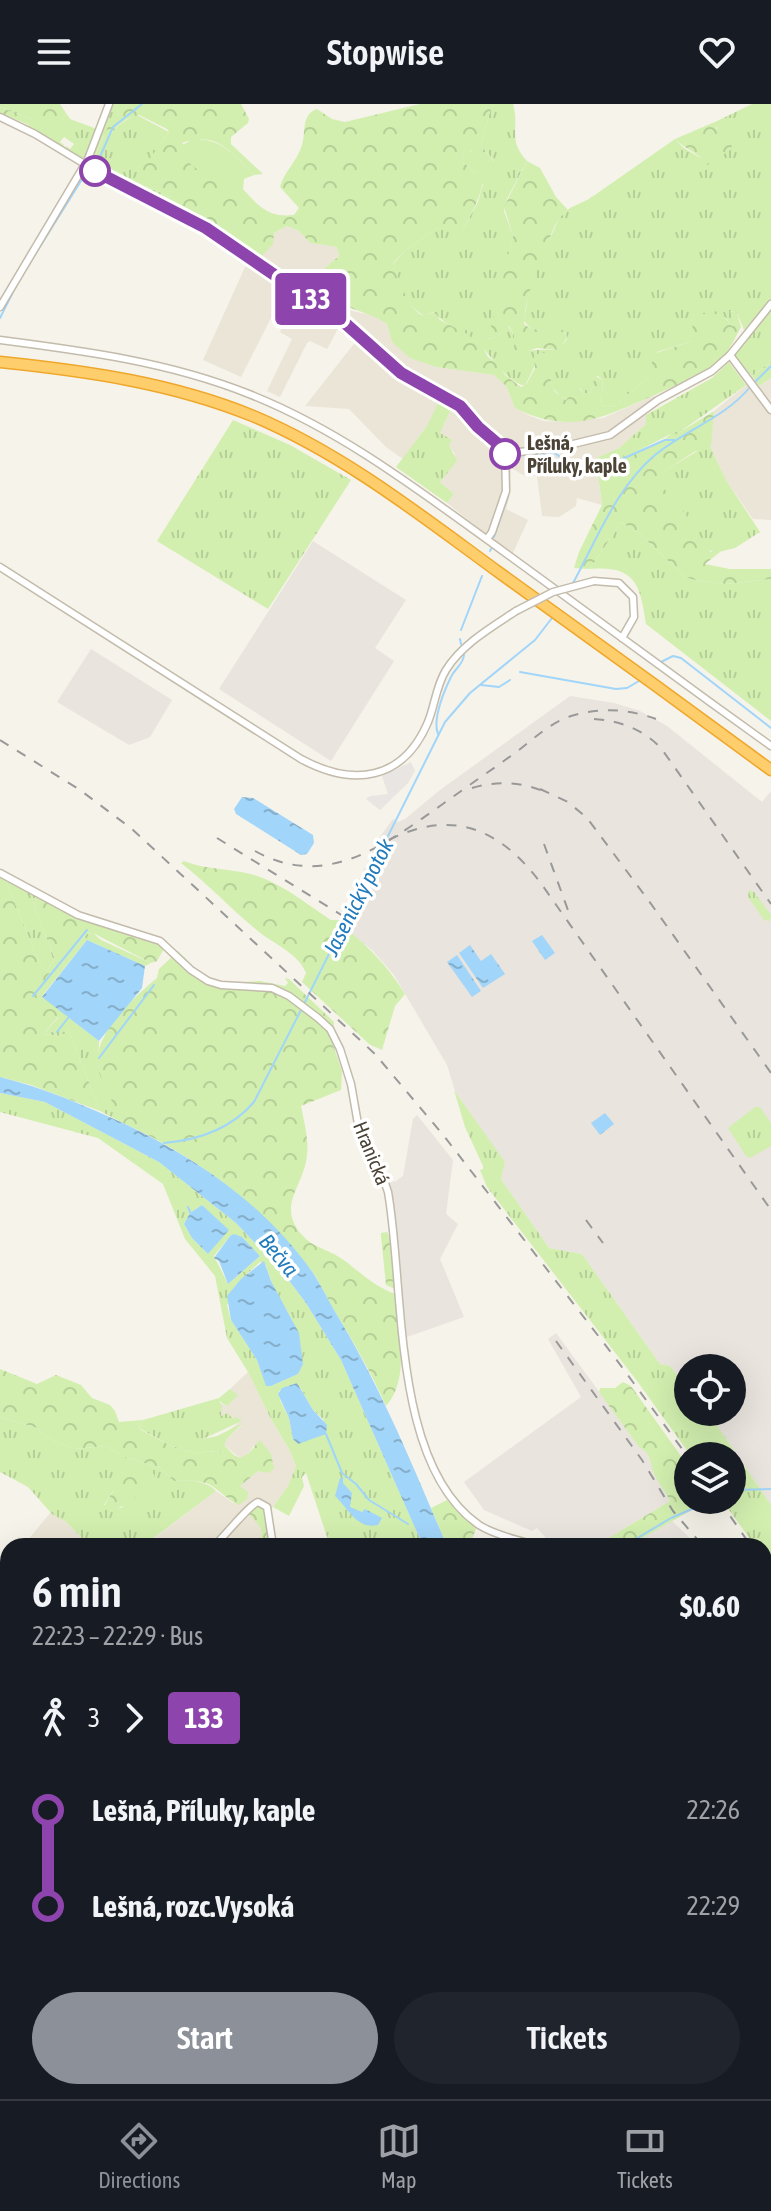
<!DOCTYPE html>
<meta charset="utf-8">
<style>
:root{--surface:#171b24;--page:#20242c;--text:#f1f3f6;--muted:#9ea1a6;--line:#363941;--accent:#8c9099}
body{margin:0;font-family:"Asap Condensed",sans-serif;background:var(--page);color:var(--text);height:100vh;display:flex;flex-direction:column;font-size:30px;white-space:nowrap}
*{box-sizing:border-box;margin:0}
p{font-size:26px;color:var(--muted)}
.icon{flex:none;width:44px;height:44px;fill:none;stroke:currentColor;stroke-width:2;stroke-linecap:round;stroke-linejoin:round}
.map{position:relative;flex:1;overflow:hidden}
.drawer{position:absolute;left:0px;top:1434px;width:772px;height:562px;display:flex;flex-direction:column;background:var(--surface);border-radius:24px 24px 0 0;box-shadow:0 8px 32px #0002}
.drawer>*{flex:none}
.badge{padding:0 16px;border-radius:6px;font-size:28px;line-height:52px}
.fabs{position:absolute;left:674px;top:1250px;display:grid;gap:16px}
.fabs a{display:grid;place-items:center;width:72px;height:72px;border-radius:50%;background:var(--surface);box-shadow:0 8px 32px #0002;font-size:40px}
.map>.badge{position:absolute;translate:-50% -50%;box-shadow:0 0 0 4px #fff}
.legs{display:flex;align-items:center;gap:12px;height:88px;padding:0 32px;font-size:26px}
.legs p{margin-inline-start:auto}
.overview{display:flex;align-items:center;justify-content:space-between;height:136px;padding:0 32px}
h1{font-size:44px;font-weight:600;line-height:60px}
.cta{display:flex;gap:16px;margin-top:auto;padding:16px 32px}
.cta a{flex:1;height:92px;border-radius:48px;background:var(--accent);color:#fff;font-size:32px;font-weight:600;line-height:92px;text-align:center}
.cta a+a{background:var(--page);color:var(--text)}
ul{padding:0 32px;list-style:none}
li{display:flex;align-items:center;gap:28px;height:96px;font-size:30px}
li i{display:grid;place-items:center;width:12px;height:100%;margin:0 10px;background:currentColor}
li i::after{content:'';width:20px;height:20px;margin:-10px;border:6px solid;border-radius:50%;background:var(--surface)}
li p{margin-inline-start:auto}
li:first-child i{background:linear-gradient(#0000 50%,currentColor 0)}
li:last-child i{background:linear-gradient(currentColor 50%,#0000 0)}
header{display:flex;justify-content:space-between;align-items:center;height:104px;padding:0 32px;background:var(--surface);font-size:36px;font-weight:600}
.tab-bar{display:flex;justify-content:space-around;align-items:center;height:112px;border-top:2px solid var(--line);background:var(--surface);font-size:22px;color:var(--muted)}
.tab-bar a{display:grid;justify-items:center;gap:4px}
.tab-bar .on{color:var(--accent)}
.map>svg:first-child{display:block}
</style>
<header><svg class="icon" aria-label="menu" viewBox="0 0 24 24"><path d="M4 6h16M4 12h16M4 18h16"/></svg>Stopwise<svg class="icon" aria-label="heart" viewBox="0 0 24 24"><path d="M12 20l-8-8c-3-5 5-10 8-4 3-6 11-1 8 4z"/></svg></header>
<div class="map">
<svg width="771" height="1995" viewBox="0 0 771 1995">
<defs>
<pattern id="grass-tufts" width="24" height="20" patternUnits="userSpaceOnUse" patternTransform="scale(2)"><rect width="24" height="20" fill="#d2efaf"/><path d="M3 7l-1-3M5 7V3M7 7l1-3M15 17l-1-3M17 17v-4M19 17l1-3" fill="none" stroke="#b6ce97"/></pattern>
<pattern id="forest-crowns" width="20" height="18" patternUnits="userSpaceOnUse" patternTransform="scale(2)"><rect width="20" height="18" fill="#d2efaf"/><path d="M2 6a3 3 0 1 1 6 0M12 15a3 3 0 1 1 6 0" fill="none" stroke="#b6ce97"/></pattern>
<pattern id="water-ripples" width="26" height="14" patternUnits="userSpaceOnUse" patternTransform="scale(2)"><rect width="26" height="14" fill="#a1d5f9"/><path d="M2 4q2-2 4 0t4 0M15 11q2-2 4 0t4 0" fill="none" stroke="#85aeca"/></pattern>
</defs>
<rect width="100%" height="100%" fill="#f6f3ea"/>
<g fill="#ebe5d7">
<polygon points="287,122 299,127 310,139 337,143 339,152 326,163 325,187 339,197 352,207 375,212 387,220 392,238 436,263 494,271 506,282 515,304 530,312 544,317 561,318 603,314 655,291 646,311 646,320 619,344 596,354 602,401 577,394 576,402 559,413 542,412 537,372 523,371 511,364 510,391 506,405 528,416 512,451 447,399 454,390 440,378 455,350 440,329 453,301 427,322 403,355 386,343 349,305 305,302 357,236 343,222 339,223 327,245 310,237 307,239 280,293 267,287 292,235 280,228 284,219 271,214 241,273 203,256 250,152 272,140 274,129"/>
<polygon points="771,274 771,416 753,415 726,376 709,340 714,307 746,281 759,282"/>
<polygon points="248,1268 271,1315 290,1347 296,1362 288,1382 273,1403 266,1408 261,1424 262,1442 144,1442 216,1387 233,1399 248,1388 239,1382 258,1366 254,1341 249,1349 240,1354 224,1341 226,1336 242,1321 228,1327 241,1317 221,1312 218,1298 227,1302 237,1291 230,1285"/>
<polygon points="51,1408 65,1417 83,1435 84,1442 10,1442 18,1433 27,1437"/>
<polygon points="8,1501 8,1643 0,1642 0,1612 6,1601 6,1597 0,1592 0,1502"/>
</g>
<g fill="#e9e4de">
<polygon points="313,437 406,496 375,544 394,557 331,657 219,585"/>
<polygon points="91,545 172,596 150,633 129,641 57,598"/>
<polygon points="570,592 614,599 640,607 667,622 762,698 771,687 771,1401 708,1308 732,1308 732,1264 688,1264 688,1284 670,1262 660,1260 582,1150 549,1144 501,1075 504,1058 455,987 447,961 394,871 373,847 347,826 350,822 340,816 379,734 393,715 398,718 405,715 440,686"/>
<polygon points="417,1011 453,1056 446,1110 458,1120 440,1155 464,1213 407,1233 390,1078 396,1077 403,1072 413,1015"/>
<polygon points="556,1229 639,1342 645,1346 653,1360 653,1368 670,1397 595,1442 553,1442 537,1424 532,1427 484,1406 464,1378 581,1293 548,1235"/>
<polygon points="672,1417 698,1442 629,1442"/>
<polygon points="764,1493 771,1500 771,1798 764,1796"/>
<polygon points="767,1942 771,1943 771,1995 722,1995 722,1988 764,1988 764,1945"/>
</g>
<g fill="url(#grass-tufts)" fill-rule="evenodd">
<polygon points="0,0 42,0 43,16 34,16 0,3"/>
<polygon points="112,0 116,0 119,13 103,33 94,55 91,55"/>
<path d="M492,0H513C520,26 507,35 527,57L507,95L504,107L513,132L489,235L498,232L508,222L514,231V246C529,248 543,244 558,246L567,235L566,229L531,225L524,217L530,180L559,114L570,104L589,95L675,35L684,44L704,56L719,28L715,20L717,17L752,0H771V196L744,226L737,209L731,207L734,220L732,222L725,213L691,214L695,232L692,237L657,248L650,272L613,303L601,301L603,276L598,272L595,273L591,288L584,290L580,284L568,296C558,293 552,284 550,274L556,257L535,261L525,282C507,277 496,259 484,245C470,229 448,224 433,208L425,212C407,204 399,178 393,160L406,146L437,124L462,127L478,98L483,80L475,68L463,58L462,51L469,46L493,60L494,57L481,41Z"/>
<polygon points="66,9 70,15 97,25 83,56 65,46 66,42 70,45 74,40 64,33 60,38 64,41 62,43 23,20 49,25 54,31"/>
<path d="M137,11L169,28L161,39L146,82L171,93L174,98L172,101L99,63C103,38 113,20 137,11Z"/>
<polygon points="771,204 771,258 752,272 735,253 735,249"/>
<polygon points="729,258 746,281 677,330 671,330 624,354 619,344 646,320 646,311 712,274"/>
<polygon points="441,293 453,301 440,329 452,336 449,341 457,357 440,378 454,390 447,399 396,363 427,322"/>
<polygon points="233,316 290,341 351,376 268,505 157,437"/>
<polygon points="709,340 726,376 760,428 735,444 715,449 708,445 653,374"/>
<path d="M621,418L639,429L685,473L698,477L726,480L771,475V617L646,520C640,481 636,461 590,465Z"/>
<polygon points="5,775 36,792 34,802 55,855 46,868 38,856"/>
<polygon points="749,786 754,788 771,811 770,817 764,816 748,793"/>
<polygon points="93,829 101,836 151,859 145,862 87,836 42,892 99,937 98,962 123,1019 100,1007 69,927 60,932 43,930 58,914 38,890 48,871 87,830"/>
<polygon points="454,986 505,1058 501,1075 549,1144 582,1150 660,1260 670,1262 688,1284 688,1308 708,1308 771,1401 771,1464 764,1455 764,1442 755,1442 722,1396 732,1396 732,1352 691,1352 637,1277 487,1083 480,1066 483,1065 483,1062 465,1023"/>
<path d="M0,989L45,998L159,1058L236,1119L281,1166L306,1199L341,1256L423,1442H330L306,1369L302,1373L304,1382L289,1412L273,1403L288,1382L296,1362L290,1347L271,1315L248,1268L227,1234L215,1172L185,1135L163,1080L98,1034L0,1008ZM202,1101L228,1126L208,1150L192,1134L184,1120L190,1109ZM230,1132L242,1133L260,1152L228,1180L214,1152ZM260,1158L266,1161C275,1202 312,1223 298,1270L271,1282H267L257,1256L231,1216L227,1201L249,1168ZM293,1280L299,1282L313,1306L324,1316L293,1335L289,1314L280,1296L279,1287Z"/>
<polygon points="755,1003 760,1003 771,1019 771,1042 750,1054 746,1052 728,1024"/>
<polygon points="230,1285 238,1291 227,1302 219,1297 222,1302 221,1312 228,1309 233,1315 236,1313 242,1317 203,1335 217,1332 243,1319 226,1336 222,1349 209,1347 197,1350 169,1341 139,1324 143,1316 219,1294"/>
<path d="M0,1313L37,1324L46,1333L73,1345L106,1342L122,1352L160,1364L174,1377C186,1375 208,1377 216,1387L143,1442H84L83,1435L65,1417L52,1410L28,1383L0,1368ZM155,1374L121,1404L104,1401L113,1387Z"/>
<polygon points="0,1642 8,1643 8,1714 0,1727"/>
<polygon points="8,1730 8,1834 0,1834 0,1733"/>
<polygon points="0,1836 8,1838 8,1899 0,1912"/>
</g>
<g fill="url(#forest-crowns)">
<polygon points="42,0 60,0 66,9 54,32 49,25 44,27 0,9 0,3 34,16 42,16"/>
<path d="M116,0H241L249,15L248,19L231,33V40L263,70L254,71C231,49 218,26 182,39L224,78L239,81C257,99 265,114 294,111L299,104L280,83C284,68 296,58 301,44C307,29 300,11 317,5L332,15L345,18L420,0H492L481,41L495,59L491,62L470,46L462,51L463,58L483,75C481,94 471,110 462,127L459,130L437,124L406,146L393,159C397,172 410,207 422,211C425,212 432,209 435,208L440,216L467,230L483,243L488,253L498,260L505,271L521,283L526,281L535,264L534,252C541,247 552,248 559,253L550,274L555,288L566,296L578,283L584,290L591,288L595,272L603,276L601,301L613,303L650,272L653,250L692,237L694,232L691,214L695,210L719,207L732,222L734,220L730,207L737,209L741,223C735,234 731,244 722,254C703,272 680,279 657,290C604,313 571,332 515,304L506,282L494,271L436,263L410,254L392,238L387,220C361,202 336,209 320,175L326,163L339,152L337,143L310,139L299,127L287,122L274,129L273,140L257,157L204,118L173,100L171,93L146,82L140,75V68L169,28L167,25L139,11C114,16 105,38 99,61L96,60L94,55L109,20L119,13Z"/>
<path d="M717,17L716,24L731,38L732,45L707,61C699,49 685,45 675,35Z"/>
<path d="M527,57L540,64L556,93L568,106C552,118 551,134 544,151C533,178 526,190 524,220L531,225L564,228L567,233L559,246L537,244L517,250L514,248V231L509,222L498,232L488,235L513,132L504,103Z"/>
<polygon points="771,258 771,274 759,282 752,272"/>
<polygon points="714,307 711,342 694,348 654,374 680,402 711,448 720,448 705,460 730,465 771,465 771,475 726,480 698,477 685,473 639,429 621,418 590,465 574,464 579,448 602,401 596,354 619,344 625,353 665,335 671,330 677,330"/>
<path d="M184,757C208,767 236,764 260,773C285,782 308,801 331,816H340L350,822L348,826C371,845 389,864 405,890L395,902L382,946L369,940L302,878L306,869C298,849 274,840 259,828C232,806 208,780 181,759Z"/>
<polygon points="0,772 5,775 38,856 46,868 55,855 34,802 36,792 71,810 159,839 165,843 157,857 151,859 93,829 87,830 48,871 38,890 57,907 58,913 43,930 60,932 69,927 100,1007 31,981 0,973"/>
<path d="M178,847L201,870L215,876L231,879L260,877L285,882L288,879L285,874L289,875L334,918L332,938L342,967L341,986L301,1002C304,1018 309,1036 307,1051C304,1083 276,1101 302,1131C312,1143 327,1145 339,1153C359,1166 373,1183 396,1190C398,1224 411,1274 386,1302C371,1268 353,1237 334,1206C327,1194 321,1180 313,1169C265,1103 197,1053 123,1019C116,1004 100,977 98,961C93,930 135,892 157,874L159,865Z"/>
<path d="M387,1128C395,1142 397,1169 395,1185L386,1181L381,1132V1129Z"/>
<path d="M0,1265L37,1280L56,1271L81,1281L92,1294L110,1301L115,1307L119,1318L143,1316L139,1324L143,1327L169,1341L197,1350L209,1347L222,1349L224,1341L234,1351L240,1354L249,1349L260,1336L271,1350L274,1365L268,1369L258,1367L240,1382L248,1388L247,1395L239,1401C228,1396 221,1388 212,1382C204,1376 183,1376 174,1377L160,1364L122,1352L106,1342L73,1345L46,1333L37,1324L0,1313Z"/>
<path d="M623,1278L631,1282L688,1362V1396H709L629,1442H595L670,1397C666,1389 660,1381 655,1372C650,1361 652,1349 639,1343L599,1288L600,1284H615Z"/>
<path d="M144,1365L154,1370L155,1374C142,1386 122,1412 104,1403C111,1388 126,1368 144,1365Z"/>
<polygon points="447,1396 476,1425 469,1442 447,1442 431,1404"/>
<polygon points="257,1401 265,1404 270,1442 262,1442 261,1424 249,1410"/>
<polygon points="123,1988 196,1988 196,1995 127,1995"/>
<polygon points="251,1988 555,1988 550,1991 550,1995 314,1995 306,1989 289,1995 209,1995"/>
</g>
<g fill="#d2efaf">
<path d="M193,35C224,35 233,51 254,71L244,75L243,86C237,80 233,81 226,79C207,73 188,62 178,46L179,43Z"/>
<polygon points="555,1988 648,1989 647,1995 550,1995 550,1991"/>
</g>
<polygon fill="#e8e5e2" points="411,658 415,667 408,679 380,706 366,695 370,692 388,690 382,672"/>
<g fill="url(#water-ripples)">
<polygon points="242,693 253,694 313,731 314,739 307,750 301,751 236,710 234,705"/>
<polygon points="542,831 555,849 545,856 532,837"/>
<polygon points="87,836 145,862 142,884 99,937 42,893"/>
<polygon points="470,841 481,857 491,850 505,870 483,884 459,849"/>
<polygon points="457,851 481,887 472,893 447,858"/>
<path d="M0,973C44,984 84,1001 125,1020C198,1055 266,1102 313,1169C321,1181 327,1194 334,1206C380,1281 413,1362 447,1442H423L341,1256L306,1199L281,1166L236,1119L159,1058L45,998L0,989Z"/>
<polygon points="605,1009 614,1020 600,1031 591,1019"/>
<polygon points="202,1101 229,1126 208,1150 192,1134 184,1120 190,1109"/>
<polygon points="234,1130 242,1133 260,1152 228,1180 219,1157 214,1154 230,1132"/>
<polygon points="264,1157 271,1177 299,1229 303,1260 298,1270 271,1282 266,1282 257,1256 231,1216 227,1192 241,1175"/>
<polygon points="297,1279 313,1306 327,1321 326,1330 298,1340 293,1335 289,1314 278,1290 282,1284"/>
<path d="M343,1373V1379L352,1389L350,1403L362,1408L365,1405L382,1414L378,1421C357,1426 348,1404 335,1392L340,1374Z"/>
</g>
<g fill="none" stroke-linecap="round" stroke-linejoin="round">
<g stroke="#a1d5f9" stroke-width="2">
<polyline points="21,173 89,64 99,55 113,23 142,0"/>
<polyline points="0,214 16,182"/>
<polyline points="755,278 771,262"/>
<polyline points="509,386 508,359 512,352 555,349 569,360 578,362 620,356 665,336 674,336"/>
<polyline points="494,433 508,392"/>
<polyline points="490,447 492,443"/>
<path d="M572,481C596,437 616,384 655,351C685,326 726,313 750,283"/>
<polyline points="461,526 482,472"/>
<polyline points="460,535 461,540"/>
<polyline points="661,558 673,552 681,554 771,624"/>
<polyline points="520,568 616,585 627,584 639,577"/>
<polyline points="481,581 499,583 510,576"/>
<path d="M438,630C432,616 444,587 451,573C455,564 463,561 464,551"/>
<polyline points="33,892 87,826"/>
<polyline points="304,900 445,618 470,589 535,536 552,514"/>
<polyline points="57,928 68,914"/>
<polyline points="99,954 154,881"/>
<path d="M164,1039C199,1036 231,1025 254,998L301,906"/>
<polyline points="188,1103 191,1110"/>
<polyline points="326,1330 342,1369 356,1380 369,1396 408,1420"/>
<polyline points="732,1386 771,1385"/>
<polyline points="449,1442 454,1442"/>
<polyline points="624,1442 671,1414 713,1396"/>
<polyline points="0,1499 8,1500"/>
<polyline points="573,1988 593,1990"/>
<polyline points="596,1990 618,1988"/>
<polyline points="549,1995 559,1988"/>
</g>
<g stroke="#c3bbab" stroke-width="9">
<g id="minor">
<polyline points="0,13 35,30 111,76 206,124 346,220 401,269 460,302 478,323 505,346 519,348 557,344 610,331 658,296 712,267 730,251 771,200"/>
<polyline points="0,203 88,55 109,0"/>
<path d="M0,236C85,247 169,258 249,290C340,326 417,385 496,442C588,509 679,576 771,642"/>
<polyline points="730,251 771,306"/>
<polyline points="487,435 492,428 506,387 505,346"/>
<path d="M0,463L301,655C353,683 403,677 428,618C435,601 436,582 446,566C462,540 492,523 516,507"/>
<polyline points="594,477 619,479 633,493 634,513 622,534"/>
<path d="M0,769L78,811L160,837L191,866L208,877L221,881L272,884L289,892L318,914L330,925L340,945L351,980L358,1020L379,1062L388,1088C405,1184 391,1360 479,1421C496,1432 517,1435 536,1442"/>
<path d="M214,1442C225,1432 249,1401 258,1398L267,1403L273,1442"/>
<polyline points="764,1799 771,1801"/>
<polyline points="771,1881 766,1891 771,1894"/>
<polyline points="0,1917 8,1904"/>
</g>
</g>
<g stroke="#efa72b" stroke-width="13">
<path id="highway" d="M0,258C87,267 172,279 253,312C343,350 419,410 497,467C589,533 680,599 771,666"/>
</g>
<use href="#minor" stroke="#fff" stroke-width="6"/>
<use href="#highway" stroke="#ffce6c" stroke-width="10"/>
<g stroke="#999" stroke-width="2" stroke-dasharray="10 10" stroke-linecap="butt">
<path d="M594,615C621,617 642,625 661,644L771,800"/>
<polyline points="0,636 80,686 132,725 375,950 444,1032 613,1251 688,1353"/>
<path d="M472,684C499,676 524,678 550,690"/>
<polyline points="540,685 568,698 587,714 649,797 771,969"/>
<polyline points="217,734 351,817"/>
<path d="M389,736C452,704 500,725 540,778L771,1106"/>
<polyline points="544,740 569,809"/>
<path d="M255,747C325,786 383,742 440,702C465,684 490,667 515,649C534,635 548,620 571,612C600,603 628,605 656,615"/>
<polyline points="586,1116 603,1139"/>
<polyline points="556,1237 642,1356 673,1407 703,1442"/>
<polyline points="719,1396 751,1442"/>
<polyline points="764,1464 771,1473"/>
<polyline points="764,1487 771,1495"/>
<polyline points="764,1568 771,1578"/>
</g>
<g stroke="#c3bbab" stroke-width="9" stroke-linecap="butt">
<polyline id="minor-bridge" points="516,507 553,488 594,477"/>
</g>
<use href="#minor-bridge" stroke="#fff" stroke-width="6"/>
</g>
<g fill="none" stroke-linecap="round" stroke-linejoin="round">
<g stroke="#fff" stroke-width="18">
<polyline id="line-1" points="95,67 206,124 346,220 401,269 460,302 478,323 505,346 505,350"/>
</g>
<use href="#line-1" stroke="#8e44ad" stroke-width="12"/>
</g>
<g fill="#fff" stroke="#8e44ad" stroke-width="4">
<circle cx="95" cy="67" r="14"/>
<circle cx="505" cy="350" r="14"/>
</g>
<g text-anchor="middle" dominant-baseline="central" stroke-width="7" stroke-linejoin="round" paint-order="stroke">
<g font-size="20" font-weight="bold" fill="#4c4337" stroke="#fff" text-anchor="start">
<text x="527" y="338">Lešná,<tspan x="527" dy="23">Příluky, kaple</tspan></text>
</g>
<g font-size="20" fill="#4c4337" stroke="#fff">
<text transform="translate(372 1049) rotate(68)">Hranická</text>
</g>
<g font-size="22" font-style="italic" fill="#217bbc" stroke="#fff">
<text transform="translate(358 793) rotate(-63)">Jasenický potok</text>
<text transform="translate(279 1151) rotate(50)">Bečva</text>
</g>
</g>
</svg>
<div class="fabs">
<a><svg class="icon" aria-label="locate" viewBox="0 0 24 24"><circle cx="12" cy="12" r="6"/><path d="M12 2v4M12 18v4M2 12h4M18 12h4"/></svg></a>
<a><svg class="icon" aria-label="layers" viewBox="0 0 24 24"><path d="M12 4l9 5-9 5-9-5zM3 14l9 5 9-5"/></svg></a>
</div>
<b class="badge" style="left:311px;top:195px;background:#8e44ad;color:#fff">133</b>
<section class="drawer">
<div class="overview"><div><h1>6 min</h1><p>22:23 – 22:29 · Bus</p></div><b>$0.60</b></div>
<div class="legs"><svg class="icon" aria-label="walk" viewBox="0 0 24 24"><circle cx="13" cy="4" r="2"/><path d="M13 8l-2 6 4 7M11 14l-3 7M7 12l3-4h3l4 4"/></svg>3<svg class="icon" aria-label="forward" viewBox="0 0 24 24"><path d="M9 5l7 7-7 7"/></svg><b class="badge" style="background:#8e44ad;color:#fff">133</b></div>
<ul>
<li><i style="color:#8e44ad"></i><b>Lešná, Příluky, kaple</b><p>22:26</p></li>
<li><i style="color:#8e44ad"></i><b>Lešná, rozc.Vysoká</b><p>22:29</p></li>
</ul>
<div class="cta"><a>Start</a><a>Tickets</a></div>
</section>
</div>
<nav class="tab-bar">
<a class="on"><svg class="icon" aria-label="directions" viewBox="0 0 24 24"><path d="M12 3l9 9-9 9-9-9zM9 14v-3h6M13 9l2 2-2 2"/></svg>Directions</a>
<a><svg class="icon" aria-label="map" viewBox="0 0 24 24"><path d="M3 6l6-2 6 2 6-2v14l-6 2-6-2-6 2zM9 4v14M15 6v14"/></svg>Map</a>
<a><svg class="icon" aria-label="tickets" viewBox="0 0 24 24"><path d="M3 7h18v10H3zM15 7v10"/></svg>Tickets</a>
</nav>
